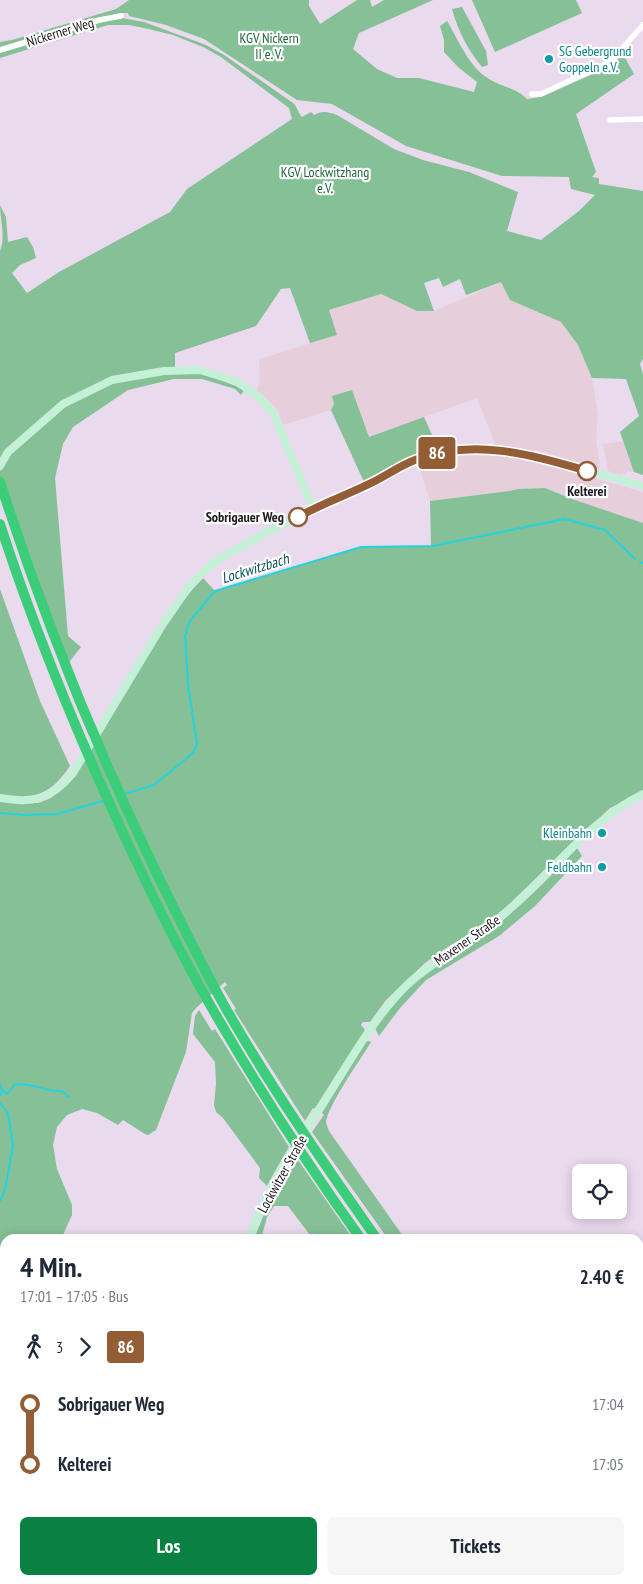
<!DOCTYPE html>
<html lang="de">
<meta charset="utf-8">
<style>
:root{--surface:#fff;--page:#f6f6f7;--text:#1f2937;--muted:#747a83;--accent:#0b8043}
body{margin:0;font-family:"PT Sans Narrow",sans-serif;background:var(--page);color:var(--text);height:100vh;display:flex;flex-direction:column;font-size:19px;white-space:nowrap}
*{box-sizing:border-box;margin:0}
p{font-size:16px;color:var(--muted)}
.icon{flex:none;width:28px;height:28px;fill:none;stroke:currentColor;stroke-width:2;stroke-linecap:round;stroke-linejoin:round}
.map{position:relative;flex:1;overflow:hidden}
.drawer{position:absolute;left:0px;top:1234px;width:644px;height:351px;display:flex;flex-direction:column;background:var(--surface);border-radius:15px 15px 0 0;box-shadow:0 2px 12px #0003}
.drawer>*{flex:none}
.badge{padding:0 10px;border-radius:4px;font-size:18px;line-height:32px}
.buttons{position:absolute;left:572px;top:1164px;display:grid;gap:10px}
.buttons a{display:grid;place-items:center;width:55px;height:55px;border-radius:8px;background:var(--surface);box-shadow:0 2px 12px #0003;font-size:25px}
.map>.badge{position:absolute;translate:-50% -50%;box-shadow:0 0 0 2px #fff}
.legs{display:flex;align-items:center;gap:8px;height:55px;padding:0 20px;font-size:16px}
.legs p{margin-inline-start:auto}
.overview{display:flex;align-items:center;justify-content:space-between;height:85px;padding:0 20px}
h1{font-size:28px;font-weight:800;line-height:38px}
.action{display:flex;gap:10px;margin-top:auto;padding:10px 20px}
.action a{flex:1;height:58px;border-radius:8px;background:var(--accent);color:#fff;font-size:20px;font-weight:800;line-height:58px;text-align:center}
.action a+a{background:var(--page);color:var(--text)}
ul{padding:0 20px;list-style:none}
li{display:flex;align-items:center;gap:18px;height:60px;font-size:19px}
li i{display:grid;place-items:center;width:8px;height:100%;margin:0 6px;background:currentColor}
li i::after{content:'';width:12px;height:12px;margin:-6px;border:4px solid;border-radius:50%;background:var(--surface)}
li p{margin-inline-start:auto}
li:first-child i{background:linear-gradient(#0000 50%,currentColor 0)}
li:last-child i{background:linear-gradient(currentColor 50%,#0000 0)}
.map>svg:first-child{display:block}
</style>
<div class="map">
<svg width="643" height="1584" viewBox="0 0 643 1584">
<rect width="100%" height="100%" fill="#e9daed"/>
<g fill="#e6cfdb">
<polygon points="501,282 510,300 561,322 578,345 592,378 598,415 596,436 600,469 544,452 495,444 477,398 369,437 334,404 331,410 283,425 277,409 265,397 256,391 260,383 259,362 260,359 336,335 329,310 381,294 417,311 434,311"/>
<polygon points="623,441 634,472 628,471 622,475 608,471 603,444"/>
<polygon points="449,455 510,456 526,459 643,492 643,523 572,499 545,488 518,489 509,491 430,501 418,464"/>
</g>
<g fill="#85c096">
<path d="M129,0H309V6L320,24L357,0H370L372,7L384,0H433L359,33L353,49L377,69L397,78H419L474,92L477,82L458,67L444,52V40L440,26L447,21C459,41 469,67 489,79C502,87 517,88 527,99L541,97L611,66L623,54L634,74L576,114L596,172L592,177L599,178V184L643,191V359L640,364L643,374V475L634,472L620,432L639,416L626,379L592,378L578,345L561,322L510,300L501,282L466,295L460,279L443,287L439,278L424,283L434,311H417L381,294L329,310L337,335L310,343L290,288L281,289L256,326L175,353V372H199L241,388L244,390L241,395L235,389L202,379H174L128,390L73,427L63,444L55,478L68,636L81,647L64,669L95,729L89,736C53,654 26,569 0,483V471L8,455L0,459V251C6,236 0,220 0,205L6,217L8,242L27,237L33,247L36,258L20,265L12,273L27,293L59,272L170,212L187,189L292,119L289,108L221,57L203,47L173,35L144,28L129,25H108L0,58V53L102,22L122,18L144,22L206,45L224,55L293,103C297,106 298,113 302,117L311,112L314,115C322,110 329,112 337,115L394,149L423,160L469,172L518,192L507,231L541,240L579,211L595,195L571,189L569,177L502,176L406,146L332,104L297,100L204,39L166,25L129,16L128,13H120L52,31L0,47V42L12,40L116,9Z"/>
<polygon points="472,0 576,0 582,13 495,52"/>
<path d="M462,7L486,51L488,65L482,67C468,50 458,31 452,9Z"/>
<polygon points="352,390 369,437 424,417 438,448 423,450 364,482 331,410 334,404 332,396"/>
<polygon points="545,488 572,499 643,523 643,792 610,808 512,902 479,929 449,946 425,963 386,1000 370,1022 363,1022 361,1025 365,1030 315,1109 313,1108 305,1121 234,1010 236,1009 223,988 227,985 225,982 196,1008 192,1013 186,1052 156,1130 148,1135 145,1134 123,1120 118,1125 97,1113 82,1109 67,1115 57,1127 53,1145 57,1169 72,1205 72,1215 61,1239 5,1239 5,1580 12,1580 11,1584 0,1584 0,801 38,803 51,798 65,786 98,739 167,623 182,601 203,578 215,591 361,547 431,546 430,501 509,491 518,489"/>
<path d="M0,589L40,701L70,766C51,794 34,801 0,795Z"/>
<path d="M577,848L582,856L535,906L499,936L426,980L400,1008L379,1036L375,1028C390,1007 407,987 427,972C450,954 477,941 500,922C528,900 553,874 577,848Z"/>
<polygon points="199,1010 212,1031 215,1029 289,1147 281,1161 283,1162 268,1187 259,1178 260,1168 223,1118 216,1112 214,1105 216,1084 215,1062 193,1034 195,1016"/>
<path d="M368,1041L371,1042C362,1057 326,1108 326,1123C327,1126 328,1128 329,1131L405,1239H388L312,1132L324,1115L322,1113L366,1042Z"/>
<polygon points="298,1160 353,1239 313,1239 288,1206 274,1206 267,1217 261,1239 254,1239 271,1197 286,1171 289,1172"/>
<polygon points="639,1406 643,1407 643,1584 631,1584 629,1580 639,1580"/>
</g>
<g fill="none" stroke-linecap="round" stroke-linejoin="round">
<g stroke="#25d2dd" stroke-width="2">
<polyline points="640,562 643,563"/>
<polyline points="124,794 154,785 193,753 197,745 188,684 185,636 190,621 215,591 361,547 432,546 565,519 605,530 635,559"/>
<polyline points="0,813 25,815 57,814 103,801"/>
<polyline points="0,1084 2,1090 0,1095"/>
<path d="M2,1090L7,1094L15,1084C33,1083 46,1092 62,1091L69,1097"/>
<polyline points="0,1103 8,1113 13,1146 5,1190 0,1201"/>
<polyline points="0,1473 2,1477 2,1496 5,1511 0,1523"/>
<polyline points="0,1524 5,1533"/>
<polyline points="5,1535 3,1539 5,1547"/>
<polyline points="0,1566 5,1564"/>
</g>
<g stroke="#fff" stroke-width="5.5">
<polyline points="0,50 99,20 121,16"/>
<polyline points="532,94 541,94 610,62 643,25"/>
<polyline points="610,120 643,119"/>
<polyline points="46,1584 47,1580"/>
<polyline points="91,1584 93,1580"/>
</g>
<g stroke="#c4f0d7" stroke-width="8">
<polyline points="0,466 8,452 63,404 112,380 164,371 200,370 236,381 259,397 273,413 313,508"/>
<path d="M0,798C33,804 52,799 73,773L163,624L190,585L213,563L229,553L313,508L372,483L413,460L448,451L469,450L486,449L527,454L643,486"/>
<path d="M250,1239C263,1190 296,1145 323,1103C349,1063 372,1020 406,986C428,965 455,951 480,933C493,924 506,913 517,902C558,865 593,818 643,794"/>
<polyline points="126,1584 128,1580"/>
</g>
<g stroke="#3bcd79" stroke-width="10">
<path d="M0,482C43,617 96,747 157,874C180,921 203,969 229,1014C274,1092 325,1165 377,1239"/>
<path d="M0,524C28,611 62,696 99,780C135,861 175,946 220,1022C263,1096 311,1169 361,1239"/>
<polyline points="639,1387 643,1389"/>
<polyline points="639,1402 643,1403"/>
<polyline points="604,1580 606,1584"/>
<polyline points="619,1580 621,1584"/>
</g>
</g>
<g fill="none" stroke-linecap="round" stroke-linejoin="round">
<g stroke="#fff" stroke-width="11">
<path id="line-1" d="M298,517C321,504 347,495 371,483C386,476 399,466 415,460C472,438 531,454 587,471"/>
</g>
<use href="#line-1" stroke="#935e36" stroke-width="8"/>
</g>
<g fill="#0f9aa8" stroke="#fff" stroke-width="2">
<circle cx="549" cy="59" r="5"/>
<circle cx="602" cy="833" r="5"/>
<circle cx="602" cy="867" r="5"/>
</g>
<g fill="#fff" stroke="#935e36" stroke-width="2.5">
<circle cx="587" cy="471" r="9"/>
<circle cx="298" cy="517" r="9"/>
</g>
<g text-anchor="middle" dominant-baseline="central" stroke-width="4.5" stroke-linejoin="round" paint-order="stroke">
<g font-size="14" fill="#1e191f" stroke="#fff">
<text transform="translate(60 32) rotate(-17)">Nickerner Weg</text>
<text transform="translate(467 940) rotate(-35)">Maxener Straße</text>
<text transform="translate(282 1174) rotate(-61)">Lockwitzer Straße</text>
</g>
<g font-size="14" fill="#23663d" stroke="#fff">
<text x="269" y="38">KGV Nickern<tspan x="269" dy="16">II e. V.</tspan></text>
<text x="325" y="172">KGV Lockwitzhang<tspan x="325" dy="16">e.V.</tspan></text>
</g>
<g font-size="14" fill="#0d838f" stroke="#fff" text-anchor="end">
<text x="559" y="51" text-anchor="start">SG Gebergrund<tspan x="559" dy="16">Goppeln e.V.</tspan></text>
<text x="592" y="833">Kleinbahn</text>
<text x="592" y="867">Feldbahn</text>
</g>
<g font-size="14" font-weight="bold" fill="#1e191f" stroke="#fff">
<text x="587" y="491">Kelterei</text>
<text x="284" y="517" text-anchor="end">Sobrigauer Weg</text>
</g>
<g font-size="15" font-style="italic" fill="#0f5357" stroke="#fff">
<text transform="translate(255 568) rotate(-17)">Lockwitzbach</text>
</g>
</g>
</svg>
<div class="buttons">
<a><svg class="icon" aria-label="locate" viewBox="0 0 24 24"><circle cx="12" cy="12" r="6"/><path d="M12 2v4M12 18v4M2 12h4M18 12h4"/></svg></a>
</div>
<b class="badge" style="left:437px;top:453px;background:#935e36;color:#fff">86</b>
<section class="drawer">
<div class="overview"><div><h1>4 Min.</h1><p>17:01 – 17:05 · Bus</p></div><b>2.40 €</b></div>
<div class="legs"><svg class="icon" aria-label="walk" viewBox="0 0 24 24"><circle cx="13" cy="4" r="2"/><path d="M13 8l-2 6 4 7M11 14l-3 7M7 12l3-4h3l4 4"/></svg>3<svg class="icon" aria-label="forward" viewBox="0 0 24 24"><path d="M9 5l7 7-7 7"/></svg><b class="badge" style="background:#935e36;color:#fff">86</b></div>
<ul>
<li><i style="color:#935e36"></i><b>Sobrigauer Weg</b><p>17:04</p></li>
<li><i style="color:#935e36"></i><b>Kelterei</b><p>17:05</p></li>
</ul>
<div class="action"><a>Los</a><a>Tickets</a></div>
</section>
</div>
